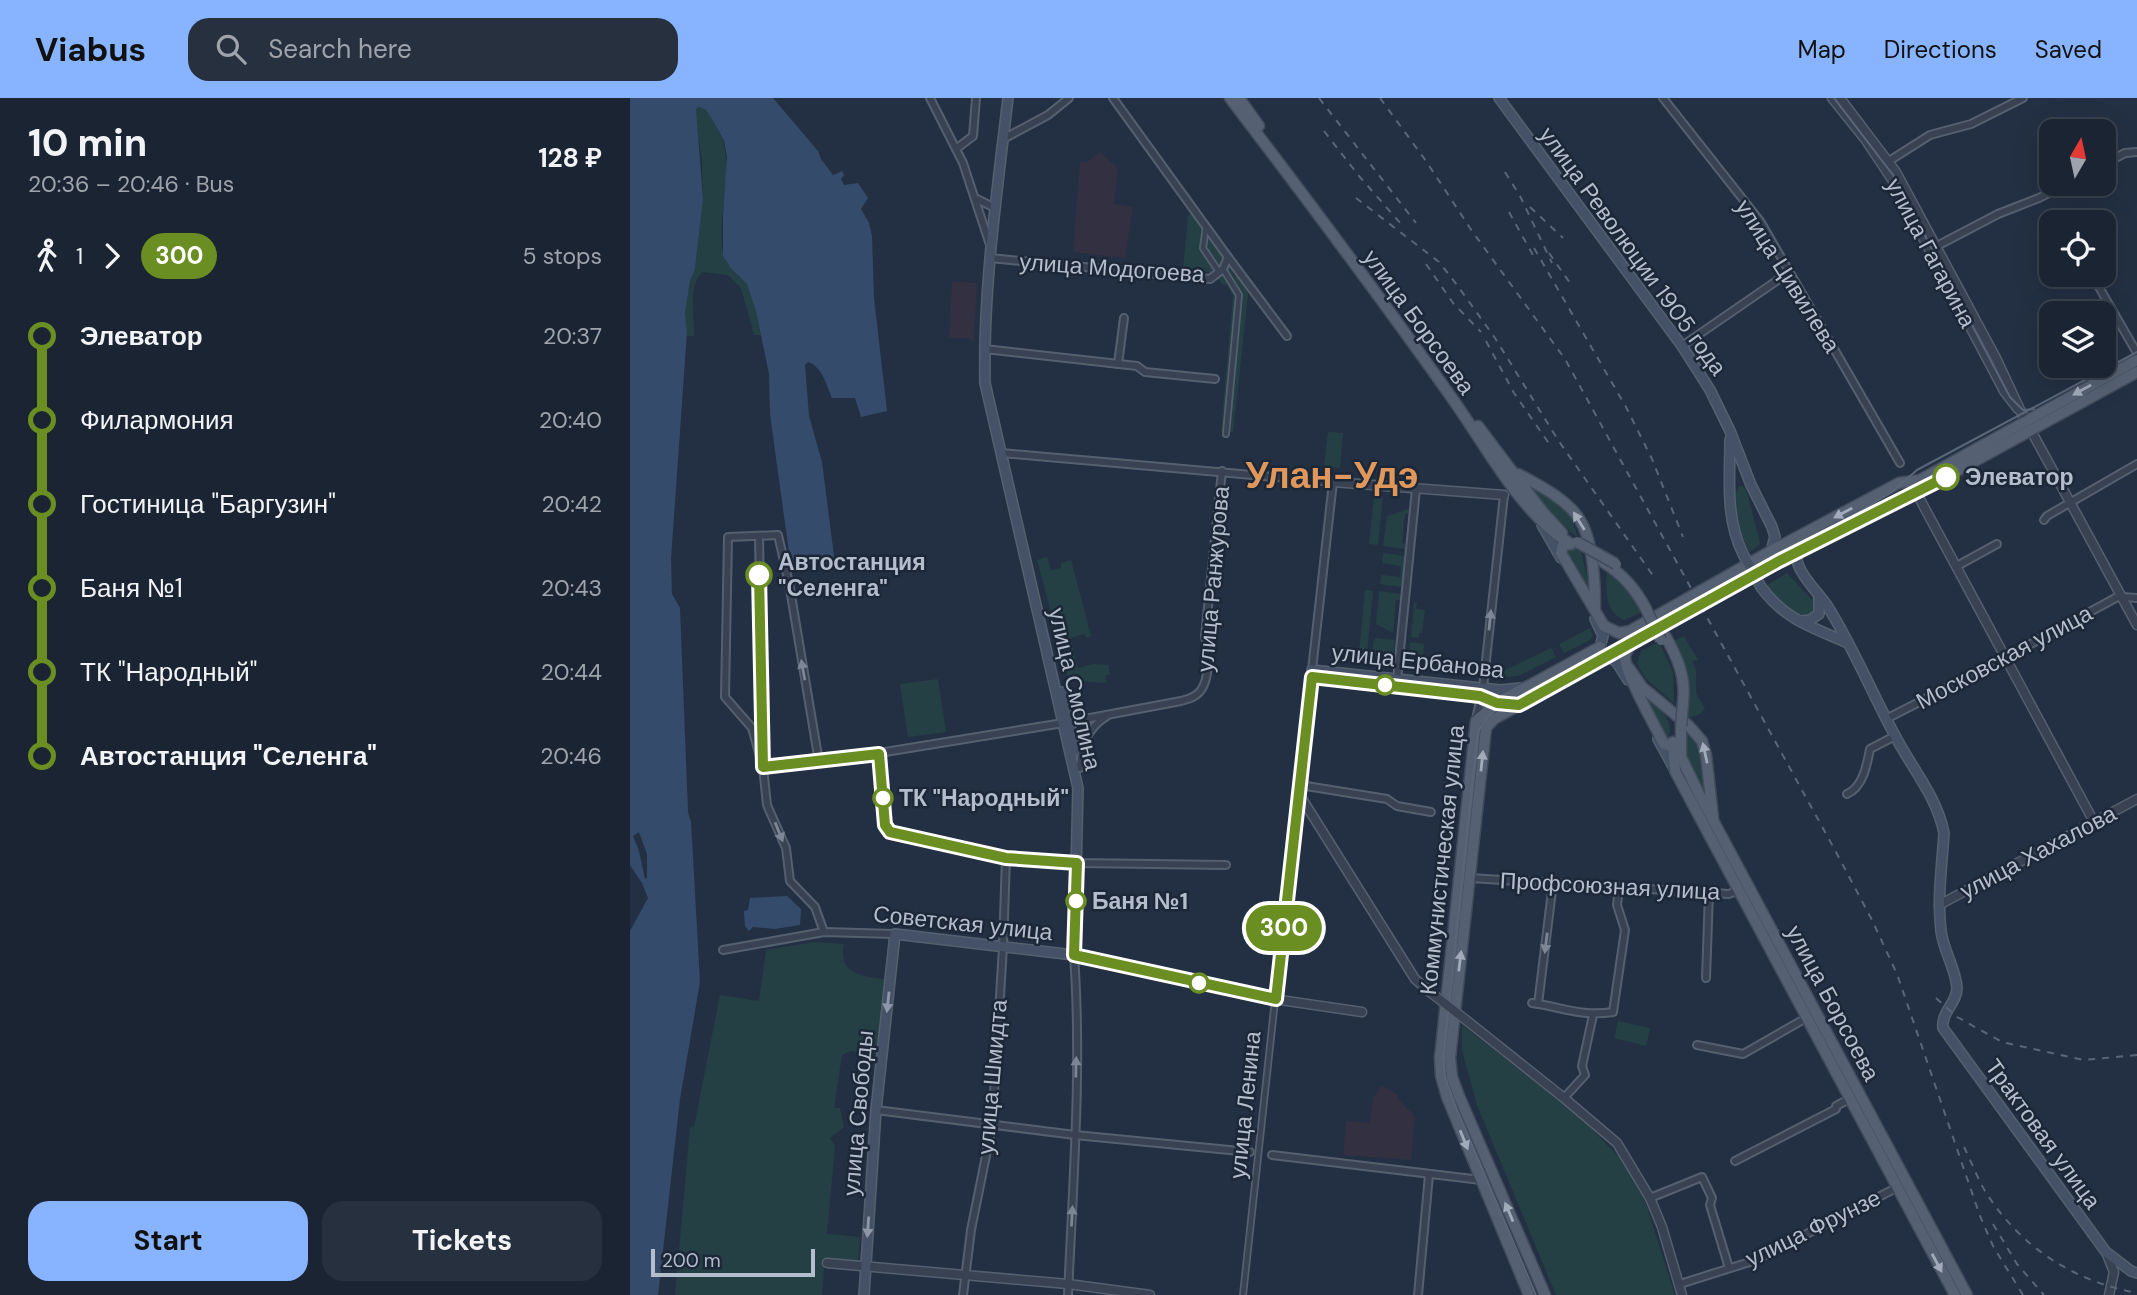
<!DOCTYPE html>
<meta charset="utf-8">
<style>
:root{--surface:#1a2432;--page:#27303e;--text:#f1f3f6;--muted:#9fa4ac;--line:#38414d;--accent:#87b3ff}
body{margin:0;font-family:"DM Sans",sans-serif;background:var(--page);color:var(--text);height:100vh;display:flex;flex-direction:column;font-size:26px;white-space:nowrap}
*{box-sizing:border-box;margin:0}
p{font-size:23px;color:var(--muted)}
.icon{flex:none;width:38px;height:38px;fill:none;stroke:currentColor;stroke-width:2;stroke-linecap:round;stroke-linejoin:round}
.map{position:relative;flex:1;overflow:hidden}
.drawer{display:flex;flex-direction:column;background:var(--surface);width:630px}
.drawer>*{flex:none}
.badge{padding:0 14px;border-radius:23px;font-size:24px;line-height:46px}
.needle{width:46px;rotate:9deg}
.buttons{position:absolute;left:1409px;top:21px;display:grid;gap:14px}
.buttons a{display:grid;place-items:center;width:77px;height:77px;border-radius:14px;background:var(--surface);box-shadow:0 7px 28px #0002,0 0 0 2px var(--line);font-size:35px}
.scale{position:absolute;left:21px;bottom:18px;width:164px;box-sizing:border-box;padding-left:7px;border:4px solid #b4bdcc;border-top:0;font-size:19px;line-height:24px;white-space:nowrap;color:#b4bdcc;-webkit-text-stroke:5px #1c2737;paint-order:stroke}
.map>.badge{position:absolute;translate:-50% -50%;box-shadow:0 0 0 4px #fff}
.legs{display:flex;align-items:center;gap:10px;height:77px;padding:0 28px;font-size:23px}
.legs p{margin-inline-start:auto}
.summary{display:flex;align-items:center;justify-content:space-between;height:119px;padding:0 28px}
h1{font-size:38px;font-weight:700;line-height:52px}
.button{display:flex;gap:14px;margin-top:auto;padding:14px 28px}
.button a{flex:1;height:80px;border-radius:21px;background:var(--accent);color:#111;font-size:28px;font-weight:700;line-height:80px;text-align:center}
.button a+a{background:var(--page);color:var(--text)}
ul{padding:0 28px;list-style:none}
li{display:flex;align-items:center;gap:24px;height:84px;font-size:26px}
li i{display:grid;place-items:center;width:10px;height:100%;margin:0 9px;background:currentColor}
li i::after{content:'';width:18px;height:18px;margin:-9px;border:5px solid;border-radius:50%;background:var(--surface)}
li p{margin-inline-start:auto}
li:first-child i{background:linear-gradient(#0000 50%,currentColor 0)}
li:last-child i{background:linear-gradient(currentColor 50%,#0000 0)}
header{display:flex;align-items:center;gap:42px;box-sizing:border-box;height:98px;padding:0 35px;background:var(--accent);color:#111}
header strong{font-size:33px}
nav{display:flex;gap:38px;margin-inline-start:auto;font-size:24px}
.search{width:490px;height:63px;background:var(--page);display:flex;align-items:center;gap:18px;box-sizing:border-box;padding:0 24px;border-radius:21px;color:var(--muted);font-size:26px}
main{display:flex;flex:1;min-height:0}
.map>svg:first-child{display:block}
</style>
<header>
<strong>Viabus</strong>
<div class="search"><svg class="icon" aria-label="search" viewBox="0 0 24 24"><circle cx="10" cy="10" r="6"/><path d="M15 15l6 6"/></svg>Search here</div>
<nav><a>Map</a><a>Directions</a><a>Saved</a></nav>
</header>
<main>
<section class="drawer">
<div class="summary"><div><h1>10 min</h1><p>20:36 – 20:46 · Bus</p></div><b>128 ₽</b></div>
<div class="legs"><svg class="icon" aria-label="walk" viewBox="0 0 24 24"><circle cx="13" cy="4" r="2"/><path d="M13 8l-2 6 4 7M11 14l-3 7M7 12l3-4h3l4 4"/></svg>1<svg class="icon" aria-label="forward" viewBox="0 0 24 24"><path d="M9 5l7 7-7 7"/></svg><b class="badge" style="background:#6b8e23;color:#fff">300</b><p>5 stops</p></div>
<ul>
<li><i style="color:#6b8e23"></i><b>Элеватор</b><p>20:37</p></li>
<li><i style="color:#6b8e23"></i><span>Филармония</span><p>20:40</p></li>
<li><i style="color:#6b8e23"></i><span>Гостиница &quot;Баргузин&quot;</span><p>20:42</p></li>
<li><i style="color:#6b8e23"></i><span>Баня №1</span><p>20:43</p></li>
<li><i style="color:#6b8e23"></i><span>ТК &quot;Народный&quot;</span><p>20:44</p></li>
<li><i style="color:#6b8e23"></i><b>Автостанция &quot;Селенга&quot;</b><p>20:46</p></li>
</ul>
<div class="button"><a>Start</a><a>Tickets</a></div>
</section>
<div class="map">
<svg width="1507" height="1197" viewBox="0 0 1507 1197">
<rect width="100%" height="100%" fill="#233043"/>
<g fill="#333042">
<polygon points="470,54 488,71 484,106 503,109 495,160 443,154 450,64 456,64"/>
<polygon points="322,183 347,185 344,243 338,240 319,240"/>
<polygon points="751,988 768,997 767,1000 785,1018 781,1062 713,1057 716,1023 740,1025 743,1000"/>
</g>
<g fill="#254044">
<path d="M69,9C77,12 80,17 84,24C111,68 85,110 93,156C96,170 110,174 117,185C126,199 127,221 131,237H124L111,190L98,177L72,174C57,191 65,217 64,238H57L55,215L60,183L65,171L73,101L72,64L65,15L66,11Z"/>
<polygon points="566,114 605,179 608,177 619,189 603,334 591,333 603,198 597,187 592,186 584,175 553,171 558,118"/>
<polygon points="698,334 713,335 710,370 694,368"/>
<polygon points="901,386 940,415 948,440 925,421 899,389"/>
<path d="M1109,388H1112L1116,391L1130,444L1129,447L1120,454C1111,437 1099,406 1109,388Z"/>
<polygon points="744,397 753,398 748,447 739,446"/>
<polygon points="779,411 778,415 775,416 772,445 775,446 775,451 753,448 757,418"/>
<polygon points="943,449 951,454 961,495 953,485 935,452"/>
<polygon points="753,455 775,458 771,489 750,486 751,477 770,479 771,468 752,465"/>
<polygon points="417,459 421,472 431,470 431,465 441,462 461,538 456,540 455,536 440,540 448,570 463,566 478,567 480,576 475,578 477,585 439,582 407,462"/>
<path d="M977,468L1002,495L1012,514L994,522C972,512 977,488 977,468Z"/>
<path d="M1157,475L1181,501L1184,499L1187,505V514C1182,516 1176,520 1171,519C1157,516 1145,498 1137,487Z"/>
<polygon points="735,492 743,493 737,555 729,554"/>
<polygon points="749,493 771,496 771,502 766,502 763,535 746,526"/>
<polygon points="784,505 787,505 786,511 795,512 792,535 789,535 789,540 781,539"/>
<polygon points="960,530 963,538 960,542 934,555 929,546"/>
<polygon points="1054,538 1068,562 1062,563 1066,572 1066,595 1075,611 1070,616 1058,620 1058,582 1042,544"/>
<polygon points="744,540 765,542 763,558 742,555"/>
<polygon points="780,544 794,546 793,560 823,564 823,567 779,562"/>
<polygon points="1029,544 1043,574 1044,605 1016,581 1007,566 1011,553"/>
<polygon points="921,550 926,559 888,578 875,579 869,575"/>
<polygon points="308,581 316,634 278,639 270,586"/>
<path d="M1008,594C1023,606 1047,620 1038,641H1035Z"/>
<polygon points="1053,635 1064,639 1071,656 1074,689 1071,690 1055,659"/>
<path d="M184,844L214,846C207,875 233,879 255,881L246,956L221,953L212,957L204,1010H210L214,1029L200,1040L205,1048L197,1136L230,1139L228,1163L195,1160L192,1197H45L60,1030L64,1029L90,897L129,903L136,852Z"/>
<polygon points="988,923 1020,930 1016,948 984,940"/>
<polygon points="832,927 950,1019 992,1062 1015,1103 1045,1197 926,1197 847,1007 832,952"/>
</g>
<g fill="#354b6b" fill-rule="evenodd">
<path d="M0,0H143L188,53L191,61L203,77L212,73L214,77L211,81L214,87L228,85L238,100L231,111L239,125L242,138L244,200L257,313L231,319L225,300H202C197,288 192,268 178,264L175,267L179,318L192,364L205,466L161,469L140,316L139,276L126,213L117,186L100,169L93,158V117L97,59L94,43L85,26L76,12L69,9L66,11L73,101L65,171L60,183L55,215L57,233L41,461L42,496L50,510L58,714L61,724L70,884L50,1001L28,1197H0V833L18,800L12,785L0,767ZM9,734L17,756V780L15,781L9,753L3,738Z"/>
<polygon points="157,798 171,811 170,827 145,831 123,829 119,833 115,828 114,813 118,812 120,800"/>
</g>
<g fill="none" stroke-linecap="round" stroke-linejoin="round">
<polyline stroke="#394558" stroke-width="8" stroke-dasharray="8 4" stroke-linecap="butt" points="669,694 682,578"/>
<g stroke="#55606f" stroke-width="8">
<g id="pedestrian">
<polyline points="576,128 573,150 587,171"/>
<polyline points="593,171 609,197 596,336"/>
<polyline points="613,1197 645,902"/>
</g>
</g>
<g stroke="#55606f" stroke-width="10">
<g id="minor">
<polyline points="300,0 333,65 360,147"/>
<polyline points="483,0 598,159"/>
<polyline points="1033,0 1130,123 1270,365"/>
<polyline points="373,41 418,17 439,0"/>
<polyline points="326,51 343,38 346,0"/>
<polyline points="1259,63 1300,37 1341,26 1393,0"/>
<polyline points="1474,66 1495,55 1507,54"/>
<polyline points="347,101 365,110"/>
<polyline points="1305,149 1368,116 1409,100 1436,86"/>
<polyline points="360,160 580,181 593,171 598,159 657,238"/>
<polyline points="1462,177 1507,255"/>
<polyline points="1052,248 1158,175"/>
<polyline points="355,251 507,268 515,274 585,281"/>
<polyline points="488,266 494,220"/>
<polyline points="371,355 703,384 682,572"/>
<polyline points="1414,422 1417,418 1507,366"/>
<polyline points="129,438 133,669 137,707 156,750 160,783 185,809 194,834"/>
<polyline points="1327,468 1367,446"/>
<polyline points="1492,499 1507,500"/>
<polyline points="767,582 786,391"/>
<polyline points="846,621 853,590 874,397"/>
<polyline points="1256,621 1377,559 1491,497"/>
<path d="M439,624L551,603C555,602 562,600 566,597C581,587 579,553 575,538L592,373"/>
<polyline points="249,655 255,727 260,734 376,760 447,765 596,767"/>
<polyline points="133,669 122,630 95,599 98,439 148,437 159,485 189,664"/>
<polyline points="133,669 249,655 433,625"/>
<path d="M450,670C452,647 456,631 477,618"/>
<polyline points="670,687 757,701 767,708 801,714"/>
<path d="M1217,696C1233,689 1237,667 1240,651L1265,638"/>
<polyline points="840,780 1099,796 1110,791"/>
<polyline points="93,852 194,834 265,836"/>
<polyline points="1076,880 1079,795"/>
<path d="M902,905C932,909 951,919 983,914L995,832L987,807L989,789"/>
<polyline points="908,906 923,785"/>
<polyline points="1067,947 1113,956 1178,919"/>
<polyline points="934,1000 955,977 952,968 963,917"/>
<polyline points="246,1012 445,1037 620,1054"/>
<polyline points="642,1057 851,1082"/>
<polyline points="1105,1063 1206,1011 1206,1008 1221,1000"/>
<polyline points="1020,1100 1072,1079 1082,1100 1080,1107 1099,1170"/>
<polyline points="1050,1186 1126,1162 1268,1089"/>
<polyline points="333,1197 341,1132 362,1028 373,849 376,760"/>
<path d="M438,1197C443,1084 452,970 444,857"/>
<polyline points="788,1197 799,1077"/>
</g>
</g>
<g stroke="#55606f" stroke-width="11">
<g id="tertiary">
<polyline points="1202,0 1235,41 1263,83 1374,293 1388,311"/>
<polyline points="1210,0 1266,74 1366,260 1392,316 1507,527"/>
<polyline points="703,384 874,397"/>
<polyline points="1287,391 1286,394 1464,724"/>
<polyline points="669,696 785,881 800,894"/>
<polyline points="1309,807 1507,701"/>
<polyline points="444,857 637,900 732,914"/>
<polyline points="646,901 669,696"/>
<polyline points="836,922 934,1000 987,1045 1020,1100 1032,1129 1052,1197"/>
<polyline points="1476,1154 1484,1174 1479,1197"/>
<polyline points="197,1165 438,1186 520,1197"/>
</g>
</g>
<g stroke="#55606f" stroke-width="12">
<g id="secondary">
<polyline points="869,0 1052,248 1080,292 1100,333 1121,387 1142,429 1145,439 1141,453"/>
<path d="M1100,342C1100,382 1095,419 1113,456"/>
<polyline points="912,427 931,460"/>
<path d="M1167,455C1163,471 1189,495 1198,509C1223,549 1241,593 1263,634C1280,668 1307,698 1314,735C1312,768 1307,800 1311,833C1313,852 1326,871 1327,890C1327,905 1311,914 1313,930L1476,1154L1501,1173L1507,1175"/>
<path d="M1131,489C1155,522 1182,529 1218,545"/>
<polyline points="965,521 973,538 970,549"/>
<polyline points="1172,523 1180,522 1189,516 1189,500"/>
<polyline points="977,559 986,563 998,582"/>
<polyline points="432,594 446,652"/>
<polyline points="889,607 867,605 850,598 682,578 682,572 870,592 891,590"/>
<polyline points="1028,641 1045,672"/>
<path d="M234,1197L246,1012L265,836L444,857L448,690L355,285C353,190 367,95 378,0"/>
</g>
</g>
<g stroke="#414b5b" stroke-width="13">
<g id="primary">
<path d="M600,0C676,100 752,201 824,303C858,351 890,415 941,446"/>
<polyline points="609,0 629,28"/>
<polyline points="848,328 912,413 932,435"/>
<path d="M888,376C909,387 938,402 950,422C963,443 965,484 965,509"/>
<polyline points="941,446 933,447 931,455 974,528 989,535 1000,533 1141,453 1269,385 1290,382 1507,262"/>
<path d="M973,464C992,476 1004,489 1015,509"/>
<path d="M1036,539C1048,561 1056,579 1053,605"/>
<path d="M1002,545C999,550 995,553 995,560C996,577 1025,628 1034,646L1039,647L1043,644"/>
<polyline points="999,570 1012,589 1059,628 1072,643 1076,657 1083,719"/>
<polyline points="1051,628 1051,659 1069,696 1337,1197"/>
<polyline points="1043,645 1045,673 1325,1197"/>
<polyline points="899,1197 817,999 811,978 810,960 846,623 867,605 970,549"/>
<polyline points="915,1197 829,998 822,979 820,960 856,630 864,621 1149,463 1303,386 1507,274"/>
</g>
</g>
<use href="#pedestrian" stroke="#384252" stroke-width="4.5"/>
<use href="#minor" stroke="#384252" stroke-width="6"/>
<use href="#tertiary" stroke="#384252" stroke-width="8"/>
<use href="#secondary" stroke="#455166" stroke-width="9"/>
<use href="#primary" stroke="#556172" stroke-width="10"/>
<g stroke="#596679" stroke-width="2">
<polyline points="1204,0 1263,77 1380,299 1393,312 1404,311"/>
<path d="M906,1197L827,1012L815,979L813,962C825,852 836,743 848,634C854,621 862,614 874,607L1239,408L1263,393L1287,372L1507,254"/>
</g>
<g stroke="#596679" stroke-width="2" stroke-dasharray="7 7" stroke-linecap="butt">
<polyline points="689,0 786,125"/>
<polyline points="750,0 796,63 842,133 935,261 1206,754 1242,822 1267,876 1350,1118 1363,1148 1393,1197"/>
<polyline points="694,33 729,78 772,127"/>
<polyline points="875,74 890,98 922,165"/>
<polyline points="726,100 809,164 827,187 865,240 928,342 1024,479"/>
<polyline points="900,109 933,140"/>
<polyline points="879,114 904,159"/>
<polyline points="904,150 996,309 1022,361 1053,439"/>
<polyline points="919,155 940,185"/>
<polyline points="796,166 823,205 851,234"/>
<polyline points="856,243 884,295 920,347"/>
<polyline points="1306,900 1327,919 1372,944 1454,962 1507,957"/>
<path d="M1334,1049C1341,1063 1347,1079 1355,1093C1390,1149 1443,1183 1507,1195"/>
<polyline points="1363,1126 1387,1166 1414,1197"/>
</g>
<g stroke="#55606f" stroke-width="11" stroke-linecap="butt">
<polyline id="tertiary-bridge" points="800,894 836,922"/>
</g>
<g stroke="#55606f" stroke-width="12" stroke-linecap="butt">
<polyline id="secondary-bridge" points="1113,456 1131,489"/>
</g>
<g stroke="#414b5b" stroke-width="13" stroke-linecap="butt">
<g id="primary-bridge">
<polyline points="947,444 986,466"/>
<polyline points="1015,509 1031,542"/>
<polyline points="1051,628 1053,605"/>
</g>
</g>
<use href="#tertiary-bridge" stroke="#384252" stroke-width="8"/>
<use href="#secondary-bridge" stroke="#455166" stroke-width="9"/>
<use href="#primary-bridge" stroke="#556172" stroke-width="10"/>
</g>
<defs><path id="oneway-solid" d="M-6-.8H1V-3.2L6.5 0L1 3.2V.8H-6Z" transform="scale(1.75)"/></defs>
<g fill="#a1abba">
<use href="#oneway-solid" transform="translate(1452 292) rotate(151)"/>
<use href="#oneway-solid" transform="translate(1213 415) rotate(152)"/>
<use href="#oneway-solid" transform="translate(949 423) rotate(-122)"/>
<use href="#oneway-solid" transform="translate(1075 655) rotate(-102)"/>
<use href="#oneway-solid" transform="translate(852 663) rotate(-84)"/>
<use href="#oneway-solid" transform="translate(830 863) rotate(-83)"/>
<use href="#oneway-solid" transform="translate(834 1042) rotate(68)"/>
<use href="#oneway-solid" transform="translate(879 1114) rotate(-113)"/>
<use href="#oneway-solid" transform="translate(1307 1165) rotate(62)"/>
</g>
<g fill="#7c8695">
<use href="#oneway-solid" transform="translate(860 522) rotate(-84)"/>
<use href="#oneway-solid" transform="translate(173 572) rotate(-100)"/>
<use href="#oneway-solid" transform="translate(149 734) rotate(68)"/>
<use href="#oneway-solid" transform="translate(916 845) rotate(97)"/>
<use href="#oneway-solid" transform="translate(446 969) rotate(-89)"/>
<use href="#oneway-solid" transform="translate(442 1118) rotate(-87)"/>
</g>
<g fill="#8d97a8">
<use href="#oneway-solid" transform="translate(258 904) rotate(96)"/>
<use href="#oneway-solid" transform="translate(238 1129) rotate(94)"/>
</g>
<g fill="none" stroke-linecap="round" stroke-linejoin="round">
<g stroke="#fff" stroke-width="16">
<polyline id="line-1" points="129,477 133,669 249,656 255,727 260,734 376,760 447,765 444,857 646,901 682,579 850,598 867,605 889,607 1149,463 1316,379"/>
</g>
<use href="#line-1" stroke="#6b8e23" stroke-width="10"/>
</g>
<g fill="#fff" stroke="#6b8e23" stroke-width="3.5">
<circle cx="1316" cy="379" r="12"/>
<circle cx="129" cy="477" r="12"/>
<circle cx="755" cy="587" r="9"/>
<circle cx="253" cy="700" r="9"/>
<circle cx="446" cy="803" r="9"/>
<circle cx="569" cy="885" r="9"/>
</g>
<g text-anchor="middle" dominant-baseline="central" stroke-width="5" stroke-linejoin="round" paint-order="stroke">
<g font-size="23" fill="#b4bdcc" stroke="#1c2737">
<text transform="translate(1003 153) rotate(54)">улица Революции 1905 года</text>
<text transform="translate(1301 155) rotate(62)">улица Гагарина</text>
<text transform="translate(482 170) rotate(4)">улица Модогоева</text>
<text transform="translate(1158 178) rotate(58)">улица Цивилева</text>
<text transform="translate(789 224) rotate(54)">улица Борсоева</text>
<text transform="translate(583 481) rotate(-85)">улица Ранжурова</text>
<text transform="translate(1374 559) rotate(-28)">Московская улица</text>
<text transform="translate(788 563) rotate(6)">улица Ербанова</text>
<text transform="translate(445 591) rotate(77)">улица Смолина</text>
<text transform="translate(1408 754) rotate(-28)">улица Хахалова</text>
<text transform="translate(812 762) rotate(-84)">Коммунистическая улица</text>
<text transform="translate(980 788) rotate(3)">Профсоюзная улица</text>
<text transform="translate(333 825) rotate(6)">Советская улица</text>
<text transform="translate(1203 905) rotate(62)">улица Борсоева</text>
<text transform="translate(362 979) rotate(-85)">улица Шмидта</text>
<text transform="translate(615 1007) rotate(-84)">улица Ленина</text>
<text transform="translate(228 1015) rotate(-85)">улица Свободы</text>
<text transform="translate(1413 1036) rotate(54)">Трактовая улица</text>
<text transform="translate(1183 1130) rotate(-26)">улица Фрунзе</text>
</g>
<g font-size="23" font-weight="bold" fill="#b4bdcc" stroke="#1c2737" text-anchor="start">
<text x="1335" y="379">Элеватор</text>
<text x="148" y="464">Автостанция<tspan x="148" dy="26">"Селенга"</tspan></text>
<text x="269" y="700">ТК "Народный"</text>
<text x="462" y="803">Баня №1</text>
</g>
<g font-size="37" font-weight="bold" fill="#e0975c" stroke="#1c2737">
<text x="702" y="377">Улан-Удэ</text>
</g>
</g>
</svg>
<div class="buttons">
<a><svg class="needle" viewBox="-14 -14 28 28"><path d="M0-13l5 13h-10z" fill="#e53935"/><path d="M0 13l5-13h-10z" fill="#9fa4ac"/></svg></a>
<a><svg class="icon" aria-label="locate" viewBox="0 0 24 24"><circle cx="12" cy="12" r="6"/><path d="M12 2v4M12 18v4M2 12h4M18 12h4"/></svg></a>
<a><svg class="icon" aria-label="layers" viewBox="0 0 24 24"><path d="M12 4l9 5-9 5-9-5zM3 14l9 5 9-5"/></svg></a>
</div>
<div class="scale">200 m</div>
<b class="badge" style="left:654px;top:830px;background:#6b8e23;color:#fff">300</b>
</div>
</main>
